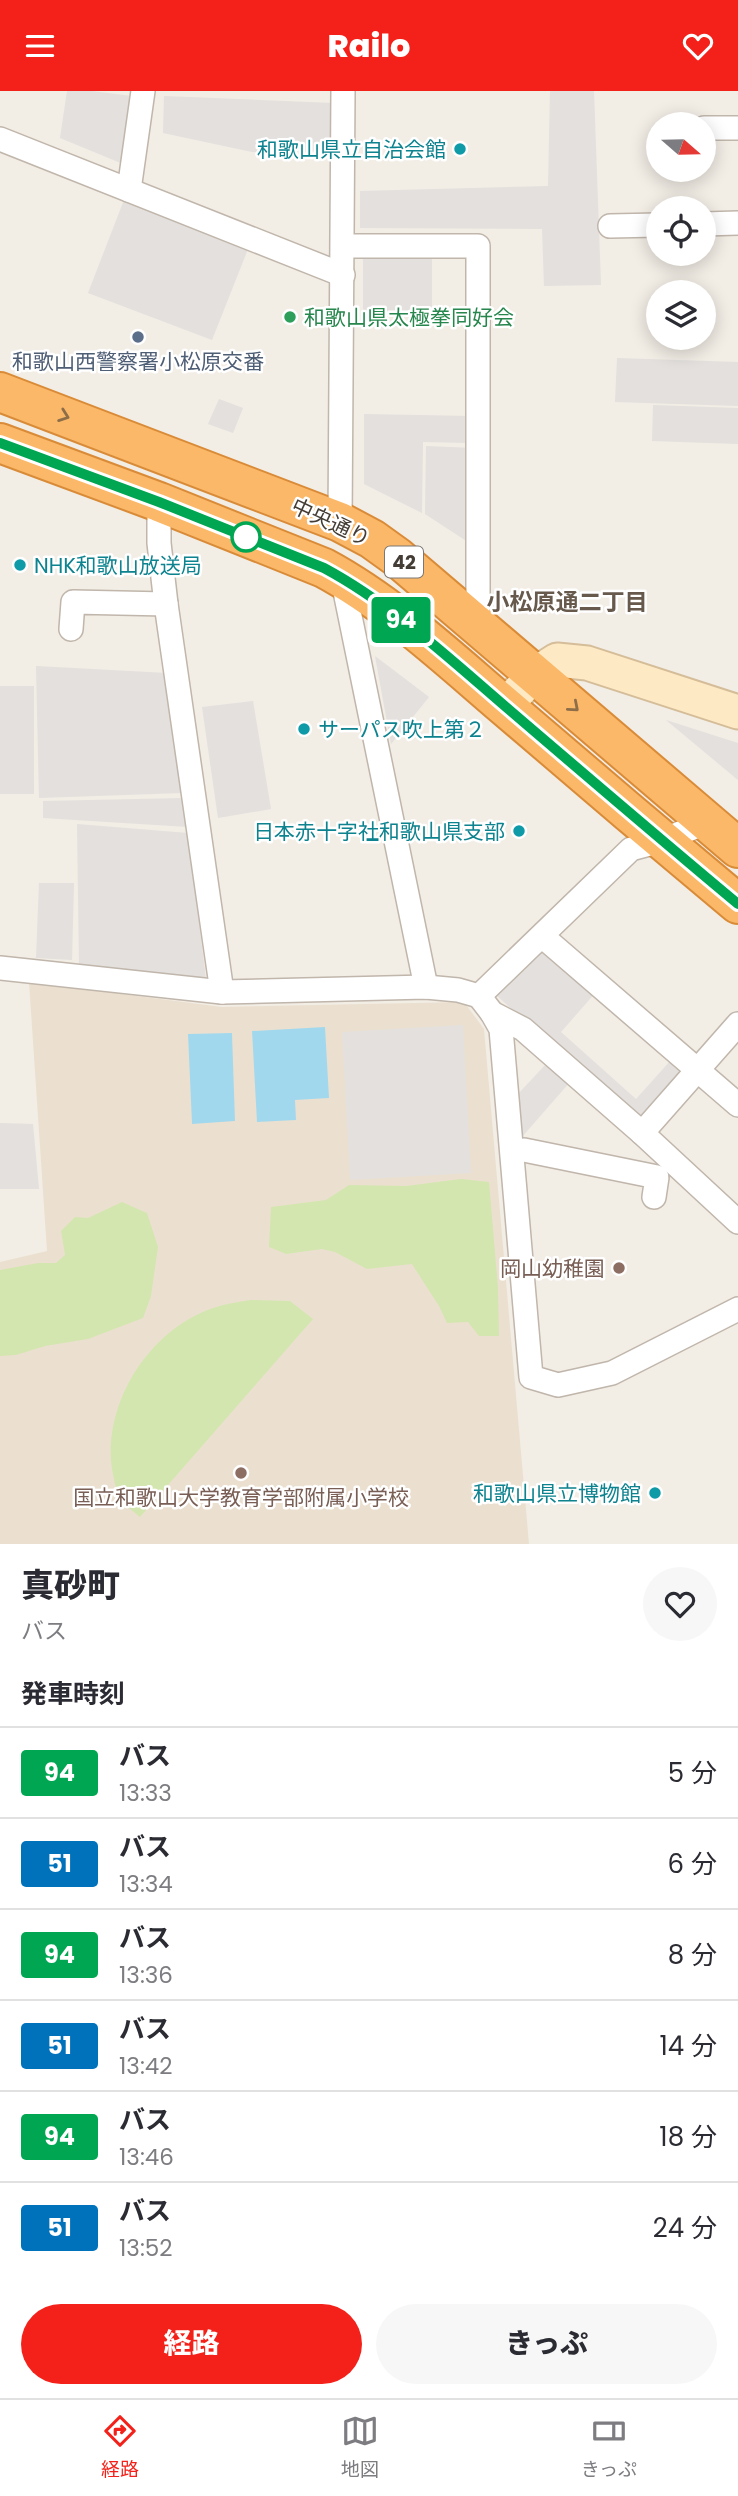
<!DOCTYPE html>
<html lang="ja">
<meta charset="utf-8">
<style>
:root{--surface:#fff;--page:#f7f7f7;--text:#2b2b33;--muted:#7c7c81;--line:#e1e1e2;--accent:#f4211a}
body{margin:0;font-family:Poppins,"Noto Sans JP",sans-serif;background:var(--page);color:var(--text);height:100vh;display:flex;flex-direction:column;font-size:26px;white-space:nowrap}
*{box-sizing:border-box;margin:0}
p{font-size:23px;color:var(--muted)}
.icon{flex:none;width:38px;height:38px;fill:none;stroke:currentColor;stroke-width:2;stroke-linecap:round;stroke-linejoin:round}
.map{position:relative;height:1453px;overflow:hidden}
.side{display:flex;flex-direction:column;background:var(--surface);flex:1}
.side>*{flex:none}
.badge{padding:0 14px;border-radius:5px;font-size:24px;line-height:46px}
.needle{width:46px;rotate:110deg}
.buttons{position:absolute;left:646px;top:21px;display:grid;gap:14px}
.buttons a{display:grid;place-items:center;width:70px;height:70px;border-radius:50%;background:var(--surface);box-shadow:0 4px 18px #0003;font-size:35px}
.map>.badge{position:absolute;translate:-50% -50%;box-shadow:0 0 0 4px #fff}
h2{padding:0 21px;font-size:26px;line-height:63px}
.round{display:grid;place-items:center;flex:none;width:74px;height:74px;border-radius:37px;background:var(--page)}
.head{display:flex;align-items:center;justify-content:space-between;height:119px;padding:0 21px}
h1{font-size:33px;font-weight:800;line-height:52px}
.primary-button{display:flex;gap:14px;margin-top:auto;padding:14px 21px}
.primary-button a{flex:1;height:80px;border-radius:42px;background:var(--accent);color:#fff;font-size:28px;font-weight:800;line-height:80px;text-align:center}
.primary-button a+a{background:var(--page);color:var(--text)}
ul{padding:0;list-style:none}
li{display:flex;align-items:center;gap:21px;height:91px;padding:0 21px;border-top:2px solid var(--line)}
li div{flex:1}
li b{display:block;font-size:26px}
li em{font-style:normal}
li .badge{min-width:77px;font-weight:700;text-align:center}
header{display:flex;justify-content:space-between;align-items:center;height:91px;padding:0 21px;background:var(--accent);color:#fff;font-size:32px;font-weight:800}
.tab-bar{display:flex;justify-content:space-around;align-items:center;height:98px;border-top:2px solid var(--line);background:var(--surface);font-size:19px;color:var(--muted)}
.tab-bar a{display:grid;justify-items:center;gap:4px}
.tab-bar .selected{color:var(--accent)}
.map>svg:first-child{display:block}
</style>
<header><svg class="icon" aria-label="menu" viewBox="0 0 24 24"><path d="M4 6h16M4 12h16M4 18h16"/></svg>Railo<svg class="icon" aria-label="heart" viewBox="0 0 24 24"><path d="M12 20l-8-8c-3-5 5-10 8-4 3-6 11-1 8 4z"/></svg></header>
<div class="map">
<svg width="738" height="1453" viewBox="0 0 738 1453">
<rect width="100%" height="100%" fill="#f2ede5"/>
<polygon fill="#ebe0cf" points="29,891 222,916 464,911 484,938 529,1453 0,1453 0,1171 47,1160"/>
<g fill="#d3e6af">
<polygon points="461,1088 489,1091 498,1197 499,1245 479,1245 468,1231 447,1232 439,1215 412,1173 367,1178 335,1161 322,1158 286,1163 269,1156 271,1116 326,1109 349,1094 406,1095"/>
<polygon points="122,1111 147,1122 158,1156 151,1205 143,1227 88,1248 45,1255 16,1264 0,1265 0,1179 38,1172 56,1172 65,1164 61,1140 75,1126 88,1127"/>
<path d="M251,1209L290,1210L313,1228L140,1426L118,1408C116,1395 112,1382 111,1370C107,1305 152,1238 213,1217C225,1213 238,1211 251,1209Z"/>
</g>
<g fill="#e3e0dd">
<polygon points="67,0 92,0 132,5 123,73 60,47"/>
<polygon points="550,0 594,0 601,194 544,195 542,138 360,137 360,100 548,95"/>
<polygon points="164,5 333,12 332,60 252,61 163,42"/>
<polygon points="124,109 248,158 212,249 88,202"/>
<polygon points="363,167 432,168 432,225 363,225"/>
<polygon points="617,267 738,271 738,315 615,311"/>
<polygon points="219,308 243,317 233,342 208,333"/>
<polygon points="653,314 738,317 738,353 652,350"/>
<polygon points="364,323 470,325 469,352 423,351 422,422 364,393"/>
<polygon points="426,355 473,357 471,453 425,423"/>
<polygon points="375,565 429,606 391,653"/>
<polygon points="36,575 167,582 182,702 39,707"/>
<rect x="0" y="595" width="34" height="108"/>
<polygon points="253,610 271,718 218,727 202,616"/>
<polygon points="666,629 738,652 738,689"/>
<polygon points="184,707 188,736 43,727 43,710"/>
<polygon points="77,733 188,742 206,888 79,874"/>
<polygon points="39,792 74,792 72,869 36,867"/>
<polygon points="545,857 596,901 561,941 636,1008 671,969 685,981 639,1032 495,903"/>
<polygon points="463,934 471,1082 350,1089 342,941"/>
<polygon points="548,971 570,991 521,1047 518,1003"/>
<polygon points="0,1032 33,1033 39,1098 0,1098"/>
</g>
<g fill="#a2d8ee">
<polygon points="325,936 329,1007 295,1009 296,1029 257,1031 252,940"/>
<polygon points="232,942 235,1030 192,1033 188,943"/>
</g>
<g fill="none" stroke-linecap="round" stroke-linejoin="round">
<g stroke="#c0b6ab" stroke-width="26">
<g id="street">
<polyline points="704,37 738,37"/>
<polyline points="0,48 343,184"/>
<polyline points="129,99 143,0"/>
<polyline points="704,133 738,132"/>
<polyline points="610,135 658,134"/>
<polyline points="343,155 478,155 478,533"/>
<polyline points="159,411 159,452 166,513 222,901"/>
<polyline points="340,431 343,0"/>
<polyline points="342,486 426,896"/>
<polyline points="71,538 73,511 166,513"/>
<polyline points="542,845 738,1014"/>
<polyline points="0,877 222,901 426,896 458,899 479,905 631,758 661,750 707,731"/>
<polyline points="479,905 492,922 501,938 531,1286 558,1294 612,1282 738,1218"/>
<polyline points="492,922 523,938 642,1042 738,1131"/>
<polyline points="642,1042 738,933"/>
<polyline points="524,1059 657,1086 654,1106"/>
</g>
</g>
<g stroke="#d4bd98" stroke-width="37">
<polyline id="secondary" points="505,615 535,583 557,569 587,572 738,621"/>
</g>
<g stroke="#d98b38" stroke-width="42">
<g id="highway">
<polyline points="0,301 340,431 372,448 397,466 738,757"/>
<path d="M0,352L159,411L324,477C389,512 446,565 502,613C580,680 659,747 738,813"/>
</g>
</g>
<use href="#street" stroke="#fff" stroke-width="23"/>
<use href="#secondary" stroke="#fde9c4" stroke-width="33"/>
<use href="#highway" stroke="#fab868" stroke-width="38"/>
</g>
<defs><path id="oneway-chevron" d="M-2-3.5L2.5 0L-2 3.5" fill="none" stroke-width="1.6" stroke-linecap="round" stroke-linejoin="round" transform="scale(1.75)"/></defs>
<g stroke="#8d6e49">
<use href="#oneway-chevron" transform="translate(64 325) rotate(20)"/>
<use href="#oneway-chevron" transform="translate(574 616) rotate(41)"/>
</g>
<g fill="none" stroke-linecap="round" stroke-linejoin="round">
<g stroke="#fff" stroke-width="16">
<path id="line" d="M0,352L159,411L324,477C391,513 449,567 506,616C583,682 660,748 738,813"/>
</g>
<use href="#line" stroke="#00a651" stroke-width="10"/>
</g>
<g fill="#0f9aa8" stroke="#fff" stroke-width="2.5">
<circle cx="460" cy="58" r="7"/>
<circle cx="20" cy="474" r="7"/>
<circle cx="304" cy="638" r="7"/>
<circle cx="519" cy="740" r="7"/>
<circle cx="655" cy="1402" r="7"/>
</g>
<circle fill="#2e9e5b" stroke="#fff" stroke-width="2.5" cx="290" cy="226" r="7"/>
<circle fill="#5c6f8a" stroke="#fff" stroke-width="2.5" cx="138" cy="246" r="7"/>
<circle fill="#fff" stroke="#00a651" stroke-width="3.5" cx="246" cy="446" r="14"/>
<g fill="#8d6e63" stroke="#fff" stroke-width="2.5">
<circle cx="619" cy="1177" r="7"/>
<circle cx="241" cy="1382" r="7"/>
</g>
<g text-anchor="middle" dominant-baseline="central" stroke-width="5" stroke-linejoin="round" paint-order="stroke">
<rect fill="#fff" stroke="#7c7772" stroke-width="2" x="385" y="455.5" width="38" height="31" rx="5"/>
<g font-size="19" font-weight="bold" fill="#443d35">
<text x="404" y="471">42</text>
</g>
<g font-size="21" fill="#0d838f" stroke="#fff" text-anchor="end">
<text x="446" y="58">和歌山県立自治会館</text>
<text x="34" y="474" text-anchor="start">NHK和歌山放送局</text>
<text x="318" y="638" text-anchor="start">サーパス吹上第２</text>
<text x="505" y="740">日本赤十字社和歌山県支部</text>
<text x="641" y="1402">和歌山県立博物館</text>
</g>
<g font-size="21" fill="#27864d" stroke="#fff" text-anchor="start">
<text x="304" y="226">和歌山県太極拳同好会</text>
</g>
<g font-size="21" fill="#4e5e75" stroke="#fff">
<text x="138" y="270">和歌山西警察署小松原交番</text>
</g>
<g font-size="21" fill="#443d35" stroke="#fff">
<text transform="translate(331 431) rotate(25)">中央通り</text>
</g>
<g font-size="21" fill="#785e54" stroke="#fff" text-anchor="end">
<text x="605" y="1177">岡山幼稚園</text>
<text x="241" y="1406" text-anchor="middle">国立和歌山大学教育学部附属小学校</text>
</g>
<g font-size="23" font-weight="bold" fill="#67594c" stroke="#fff">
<text x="567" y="511">小松原通二丁目</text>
</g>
</g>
</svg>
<div class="buttons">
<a><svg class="needle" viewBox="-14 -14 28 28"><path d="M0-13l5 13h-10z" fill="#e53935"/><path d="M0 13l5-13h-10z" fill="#7c7c81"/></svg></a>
<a><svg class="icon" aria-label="locate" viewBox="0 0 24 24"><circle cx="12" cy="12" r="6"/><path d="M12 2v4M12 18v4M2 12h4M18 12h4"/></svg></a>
<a><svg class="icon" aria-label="layers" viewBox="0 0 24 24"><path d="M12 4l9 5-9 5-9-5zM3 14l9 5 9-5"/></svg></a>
</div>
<b class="badge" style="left:401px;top:529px;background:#00a651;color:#fff">94</b>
</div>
<section class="side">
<div class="head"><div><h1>真砂町</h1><p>バス</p></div><a class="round"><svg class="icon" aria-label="heart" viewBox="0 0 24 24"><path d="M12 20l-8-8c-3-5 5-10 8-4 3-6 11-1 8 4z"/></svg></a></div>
<h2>発車時刻</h2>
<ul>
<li><span class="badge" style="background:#00a651;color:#fff">94</span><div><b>バス</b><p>13:33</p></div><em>5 分</em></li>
<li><span class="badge" style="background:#0072bc;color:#fff">51</span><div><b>バス</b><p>13:34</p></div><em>6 分</em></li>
<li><span class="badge" style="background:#00a651;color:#fff">94</span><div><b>バス</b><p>13:36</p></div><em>8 分</em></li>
<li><span class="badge" style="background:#0072bc;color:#fff">51</span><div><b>バス</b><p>13:42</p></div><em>14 分</em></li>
<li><span class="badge" style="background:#00a651;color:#fff">94</span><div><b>バス</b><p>13:46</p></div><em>18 分</em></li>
<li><span class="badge" style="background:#0072bc;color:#fff">51</span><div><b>バス</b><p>13:52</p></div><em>24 分</em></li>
</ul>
<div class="primary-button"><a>経路</a><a>きっぷ</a></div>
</section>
<nav class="tab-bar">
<a class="selected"><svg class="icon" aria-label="directions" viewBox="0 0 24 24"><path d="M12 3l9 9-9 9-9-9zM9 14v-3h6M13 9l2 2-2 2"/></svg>経路</a>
<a><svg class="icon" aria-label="map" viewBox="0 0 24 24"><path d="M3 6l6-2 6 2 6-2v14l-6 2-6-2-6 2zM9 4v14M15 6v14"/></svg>地図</a>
<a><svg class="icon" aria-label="tickets" viewBox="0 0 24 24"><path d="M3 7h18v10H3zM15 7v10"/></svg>きっぷ</a>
</nav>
